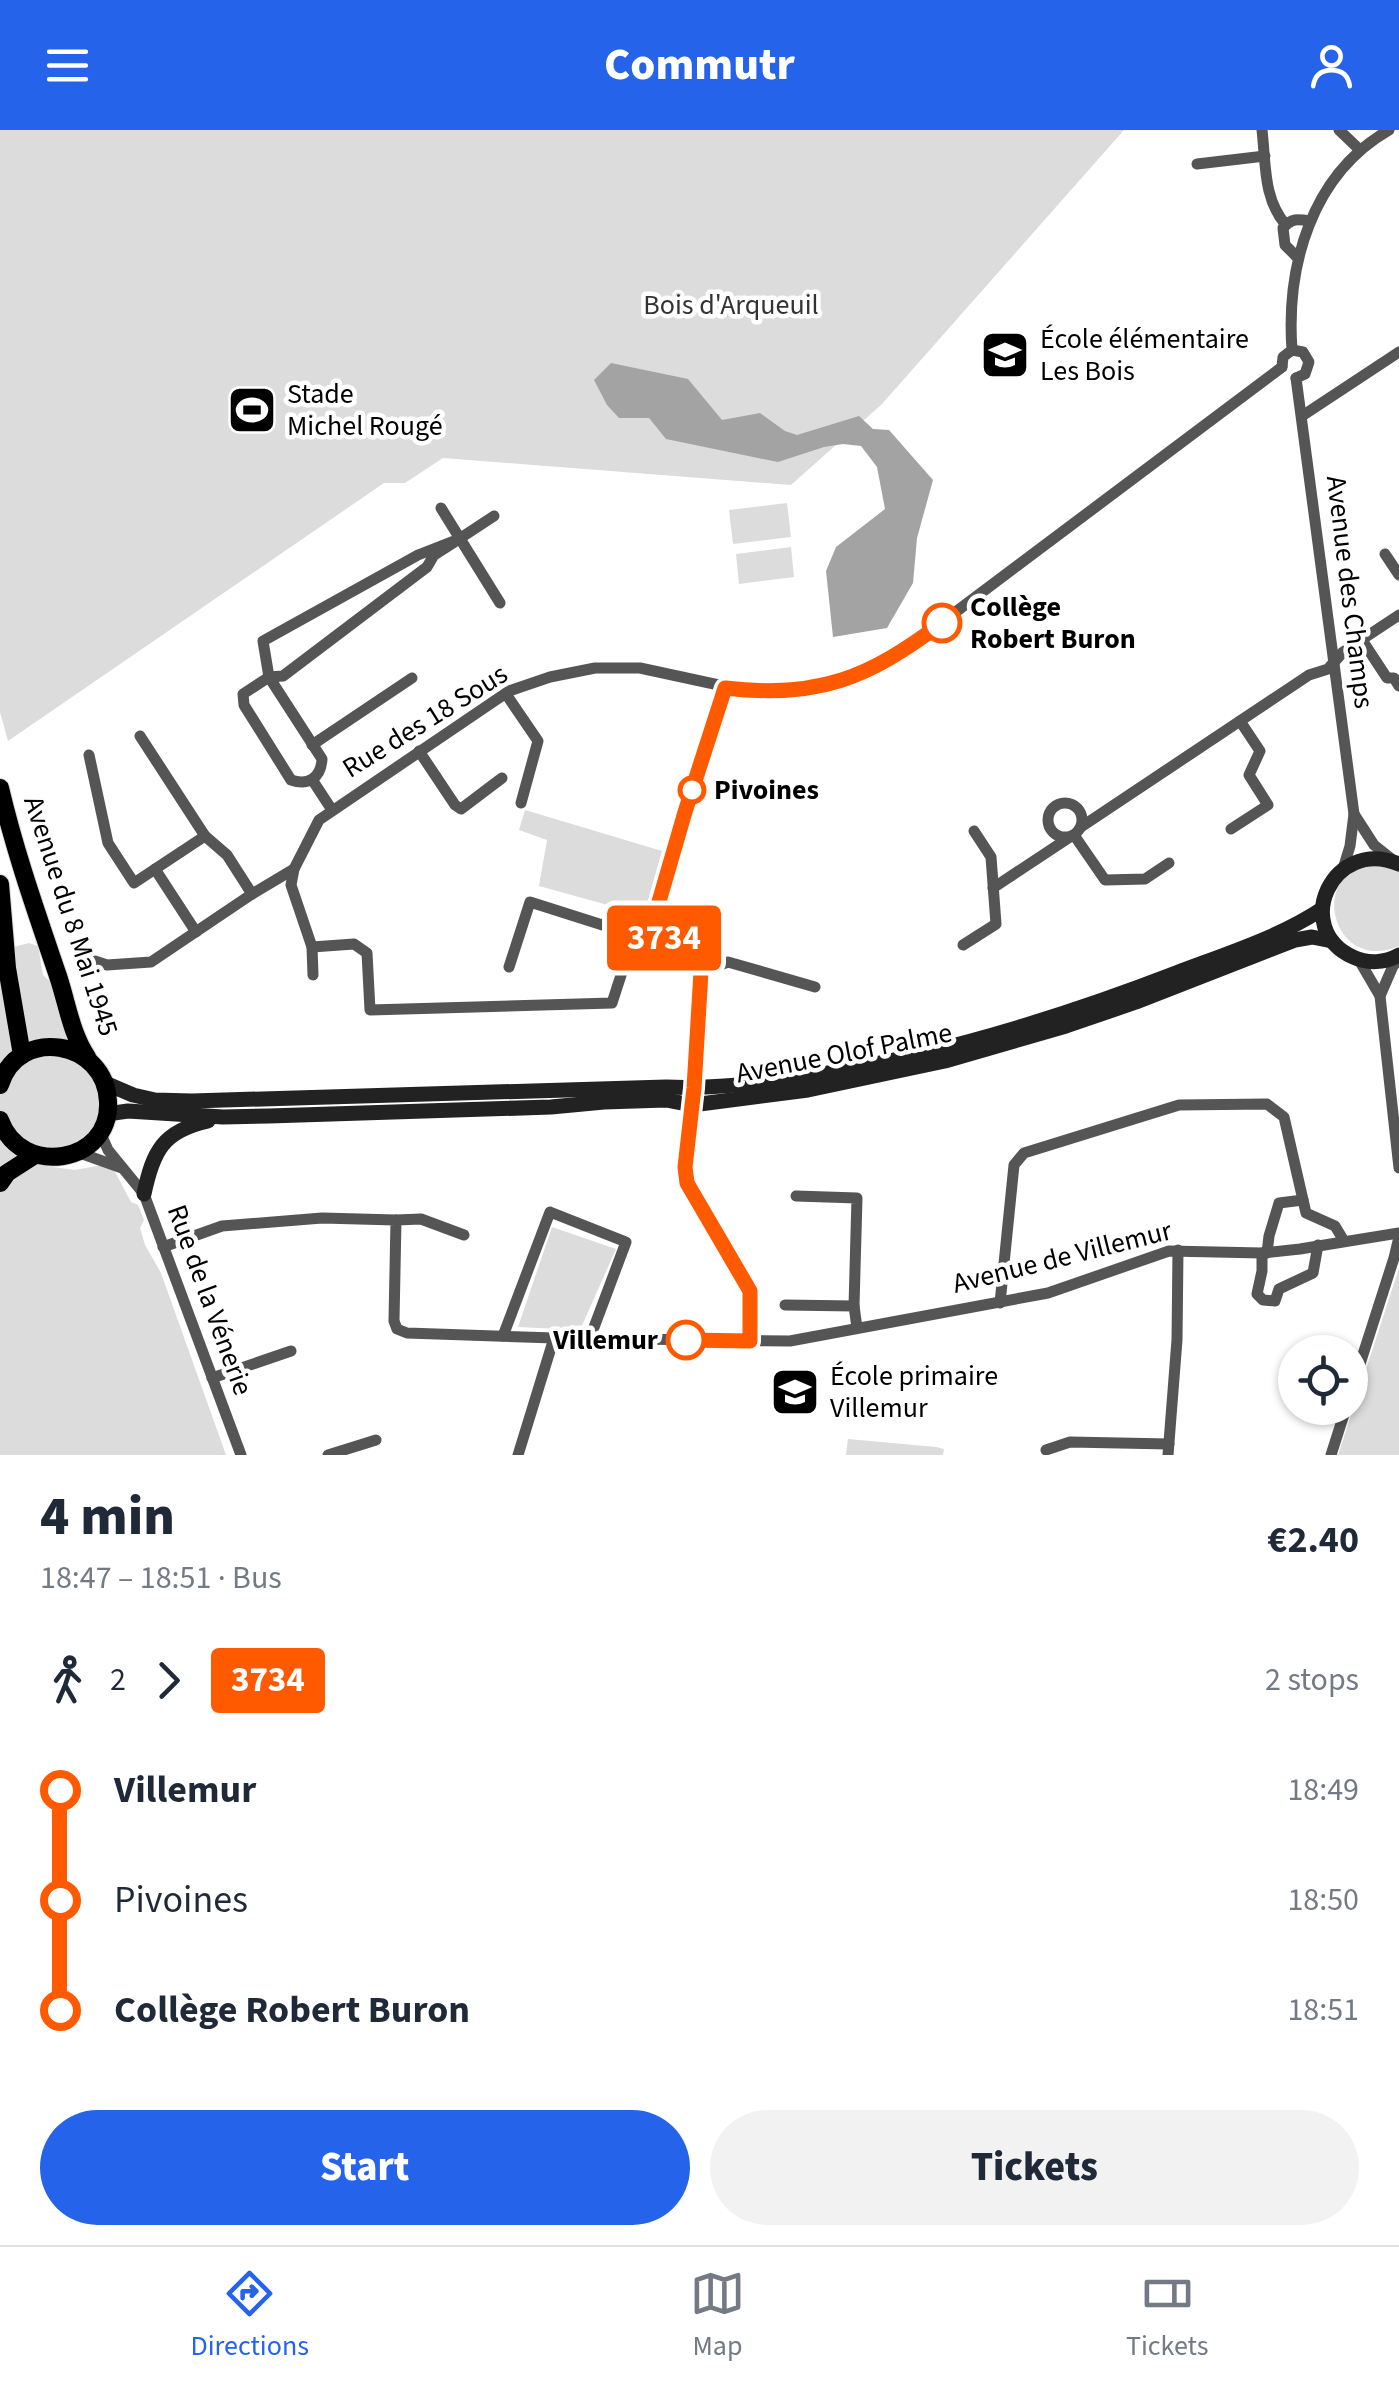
<!DOCTYPE html>
<meta charset="utf-8">
<style>
:root{--surface:#fff;--page:#f2f2f3;--text:#1f2937;--muted:#747a83;--line:#e0e1e3;--accent:#2563eb}
body{margin:0;font-family:"Source Sans 3",sans-serif;background:var(--page);color:var(--text);height:100vh;display:flex;flex-direction:column;font-size:38px;white-space:nowrap}
*{box-sizing:border-box;margin:0}
p{font-size:32px;color:var(--muted)}
.icon{flex:none;width:55px;height:55px;fill:none;stroke:currentColor;stroke-width:2;stroke-linecap:round;stroke-linejoin:round}
.map{position:relative;height:1325px;overflow:hidden}
.drawer{display:flex;flex-direction:column;background:var(--surface);flex:1}
.drawer>*{flex:none}
.badge{padding:0 20px;border-radius:8px;font-size:35px;line-height:65px}
.fabs{position:absolute;left:1278px;top:1205px;display:grid;gap:20px}
.fabs a{display:grid;place-items:center;width:90px;height:90px;border-radius:50%;background:var(--surface);box-shadow:0 2px 8px #0004;font-size:50px}
.map>.badge{position:absolute;translate:-50% -50%;box-shadow:0 0 0 5px #fff}
.legs{display:flex;align-items:center;gap:15px;height:110px;padding:0 40px;font-size:32px}
.legs p{margin-inline-start:auto}
.head{display:flex;align-items:center;justify-content:space-between;height:170px;padding:0 40px}
h1{font-size:55px;font-weight:800;line-height:75px}
.primary-button{display:flex;gap:20px;margin-top:auto;padding:20px 40px}
.primary-button a{flex:1;height:115px;border-radius:60px;background:var(--accent);color:#fff;font-size:40px;font-weight:800;line-height:115px;text-align:center}
.primary-button a+a{background:var(--page);color:var(--text)}
ul{padding:0 40px;list-style:none}
li{display:flex;align-items:center;gap:35px;height:110px;font-size:38px}
li i{display:grid;place-items:center;width:15px;height:100%;margin:0 12px;background:currentColor}
li i::after{content:'';width:25px;height:25px;margin:-12px;border:8px solid;border-radius:50%;background:var(--surface)}
li p{margin-inline-start:auto}
li:first-child i{background:linear-gradient(#0000 50%,currentColor 0)}
li:last-child i{background:linear-gradient(currentColor 50%,#0000 0)}
header{display:flex;justify-content:space-between;align-items:center;height:130px;padding:0 40px;background:var(--accent);color:#fff;font-size:45px;font-weight:800}
.tabs{display:flex;justify-content:space-around;align-items:center;height:140px;border-top:2px solid var(--line);background:var(--surface);font-size:28px;color:var(--muted)}
.tabs a{display:grid;justify-items:center;gap:5px}
.tabs .current{color:var(--accent)}
.map>svg:first-child{display:block}
</style>
<header><svg class="icon" aria-label="menu" viewBox="0 0 24 24"><path d="M4 6h16M4 12h16M4 18h16"/></svg>Commutr<svg class="icon" aria-label="person" viewBox="0 0 24 24"><circle cx="12" cy="8" r="4"/><path d="M4 21q1-7 8-7t8 7"/></svg></header>
<div class="map">
<svg width="1399" height="1325" viewBox="0 0 1399 1325">
<rect width="100%" height="100%" fill="#fff"/>
<g fill="#dcdcdc">
<polygon points="0,0 1124,0 882,274 791,355 443,328 405,353 384,353 8,611 0,582"/>
<polygon points="787,373 791,407 733,414 729,380"/>
<polygon points="791,417 794,447 739,454 736,424"/>
<polygon points="525,680 662,721 644,785 539,756 547,710 519,700"/>
<path d="M1390,735L1399,738V816C1335,844 1309,748 1365,736C1373,734 1382,735 1390,735Z"/>
<polygon points="0,812 1,820 29,813 38,816 43,845 55,856 65,903 90,931 103,973 90,1007 49,1024 38,1035 75,1040 102,1035 114,1040 131,1072 138,1075 144,1090 140,1098 145,1115 161,1143 226,1325 0,1325"/>
<polygon points="552,1097 616,1119 580,1200 518,1197"/>
<polygon points="1399,1138 1399,1325 1338,1325"/>
<polygon points="848,1309 936,1317 944,1319 943,1325 846,1325"/>
</g>
<polygon fill="#a3a3a3" points="611,233 688,249 722,290 760,283 785,301 797,305 859,286 873,299 889,300 933,350 917,408 913,453 887,498 833,507 826,441 836,417 885,379 877,337 861,316 843,314 824,317 778,332 666,309 649,288 619,288 607,275 594,250"/>
<g fill="none" stroke-linecap="round" stroke-linejoin="round">
<g stroke="#dbdbdb" stroke-width="20">
<g id="primary">
<path d="M0,658C15,722 37,784 58,846C67,873 71,903 87,927"/>
<polyline points="0,754 7,838 22,925"/>
<path d="M0,955C18,895 106,910 108,972C111,1034 21,1048 0,990"/>
<polyline points="0,1053 7,1043 35,1025"/>
</g>
</g>
<g stroke="#555" stroke-width="11">
<path d="M1262,0C1266,34 1263,69 1286,95"/>
<polyline points="1339,0 1360,20"/>
<polyline points="1197,34 1265,26"/>
<path d="M1297,127L1285,115L1283,98C1291,88 1298,89 1310,91"/>
<polyline points="1292,220 1303,222 1309,232 1305,244 1296,248"/>
<path d="M1282,237L1283,227L1292,220C1286,136 1311,45 1389,0"/>
<polyline points="1296,248 1354,684 1350,716 1343,739"/>
<polyline points="1302,286 1399,222"/>
<polyline points="441,378 500,473"/>
<polygon points="459,409 434,425 427,437 283,546 269,547 263,511 418,425"/>
<polyline points="459,409 494,386"/>
<polyline points="1385,424 1399,445"/>
<polyline points="1362,510 1387,548 1394,548 1399,556"/>
<path d="M269,547L322,629C321,648 308,656 291,650L244,575L243,564Z"/>
<polyline points="725,558 685,682 655,782 653,800 686,825 701,842 685,1037 687,1053 750,1161 750,1211"/>
<polyline points="506,564 538,611 521,673"/>
<polyline points="140,606 205,706"/>
<polyline points="312,615 412,548"/>
<polyline points="419,621 455,675 461,679 502,648"/>
<polyline points="89,625 108,713 134,753 205,706 227,725 252,764"/>
<polyline points="313,651 332,680"/>
<circle cx="1065" cy="690" r="17"/>
<polyline points="1354,684 1374,715 1393,730"/>
<polyline points="1081,697 1309,545 1328,539 1343,522 1399,485"/>
<polyline points="1231,699 1268,675 1249,645 1260,621 1240,591"/>
<polyline points="1074,705 1105,750 1145,749 1169,733"/>
<polyline points="155,739 196,802"/>
<polyline points="993,758 1070,707"/>
<polyline points="963,815 996,794 991,727 974,701"/>
<polyline points="312,817 354,814 367,823 370,880 612,873 634,805 653,800"/>
<polyline points="1359,830 1380,866 1399,1038"/>
<polyline points="95,831 107,835 151,832 252,764 294,739"/>
<polyline points="509,837 530,772 634,805"/>
<polyline points="701,842 728,832 815,857"/>
<polyline points="313,845 312,817 291,755 294,739 319,690 509,561 550,547 595,538 640,538 742,560 797,561 826,555 865,543 896,525 933,499 1282,237"/>
<polyline points="1380,866 1393,836 1399,830"/>
<polyline points="100,1002 108,1020 144,1064 241,1325"/>
<polyline points="77,1022 122,1038"/>
<polyline points="796,1066 857,1068 854,1176"/>
<polyline points="396,1090 421,1089 464,1105"/>
<polyline points="163,1117 222,1096 322,1088 396,1090 394,1191 397,1199 407,1203 554,1208"/>
<polyline points="1262,1123 1262,1141 1257,1164 1263,1170 1275,1171 1279,1159 1313,1143 1318,1115"/>
<polyline points="1267,1123 1269,1106 1279,1073 1303,1070"/>
<polyline points="1000,1173 1014,1035 1024,1023 1179,975 1267,974 1284,987 1306,1083 1335,1096 1344,1111"/>
<polyline points="785,1175 854,1176 857,1198"/>
<polyline points="503,1206 550,1082 626,1112 590,1208"/>
<polyline points="212,1248 291,1221"/>
<polyline points="1350,1265 1394,1128 1399,1107"/>
<polyline points="1046,1320 1070,1312 1169,1314"/>
<polyline points="328,1325 376,1310"/>
<polyline points="518,1325 554,1208 790,1211 1048,1163 1169,1121 1262,1123 1300,1119 1399,1103"/>
<polyline points="1168,1325 1177,1210 1178,1120"/>
<polyline points="1331,1325 1346,1278"/>
</g>
<g stroke="#222" stroke-width="15">
<path d="M1399,734C1332,706 1291,799 1353,827C1368,834 1385,833 1399,825"/>
<path d="M105,953L133,965L155,970L192,971L666,957C715,959 762,953 810,946C936,926 1057,889 1176,843C1226,824 1278,808 1322,779"/>
<polyline points="107,984 128,981 223,987 269,986 551,977 604,972 666,970 692,975 808,960 945,931 1066,896 1136,872 1295,810 1312,807 1332,811"/>
<path d="M144,1064C153,1021 163,1001 208,991"/>
</g>
<use href="#primary" stroke="#000" stroke-width="18"/>
</g>
<g fill="none" stroke-linecap="round" stroke-linejoin="round">
<g stroke="#fff" stroke-width="22">
<path id="line-1" d="M686,1210L750,1211V1161L687,1053L685,1037L694,958L701,842L686,824L654,800L656,782L685,682L725,558C819,569 868,548 942,493"/>
</g>
<use href="#line-1" stroke="#ff5a00" stroke-width="15"/>
</g>
<defs>
<g id="school-square" transform="scale(2.5)"><rect x="-9" y="-9" width="18" height="18" rx="4" fill="#000" stroke="#fff"/><path d="M0-5L7-2L0 1L-7-2ZM-4 1L0 2.5L4 1V4Q0 6-4 4Z" fill="#fff"/></g>
<g id="stadium-square" transform="scale(2.5)"><rect x="-9" y="-9" width="18" height="18" rx="4" fill="#000" stroke="#fff"/><path d="M0-5a6.5 5 0 1 0 0 10a6.5 5 0 1 0 0-10ZM-3.5-1.8h7v3.6h-7Z" fill="#fff"/></g>
</defs>
<g fill-rule="evenodd">
<use href="#school-square" x="1005" y="225"/>
<use href="#stadium-square" x="252" y="280"/>
<use href="#school-square" x="795" y="1262"/>
</g>
<g fill="#fff" stroke="#ff5a00" stroke-width="5">
<circle cx="942" cy="493" r="18"/>
<circle cx="692" cy="660" r="12"/>
<circle cx="686" cy="1210" r="18"/>
</g>
<g text-anchor="middle" dominant-baseline="central" stroke-width="9" stroke-linejoin="round" paint-order="stroke">
<g font-size="28" fill="#333" stroke="#fff">
<text x="731" y="175">Bois d'Arqueuil</text>
</g>
<g font-size="28" fill="#000" stroke="#fff" text-anchor="start">
<text x="1040" y="209">École élémentaire<tspan x="1040" dy="32">Les Bois</tspan></text>
<text x="287" y="264">Stade<tspan x="287" dy="32">Michel Rougé</tspan></text>
<text x="830" y="1246">École primaire<tspan x="830" dy="32">Villemur</tspan></text>
</g>
<g font-size="28" fill="#000" stroke="#fff">
<text transform="translate(1350 462) rotate(83)">Avenue des Champs</text>
<text transform="translate(425 591) rotate(-32)">Rue des 18 Sous</text>
<text transform="translate(71 786) rotate(72)">Avenue du 8 Mai 1945</text>
<text transform="translate(844 923) rotate(-11)">Avenue Olof Palme</text>
<text transform="translate(1062 1127) rotate(-14)">Avenue de Villemur</text>
<text transform="translate(210 1170) rotate(70)">Rue de la Vénerie</text>
</g>
<g font-size="28" font-weight="bold" fill="#000" stroke="#fff" text-anchor="start">
<text x="970" y="477">Collège<tspan x="970" dy="32">Robert Buron</tspan></text>
<text x="714" y="660">Pivoines</text>
<text x="658" y="1210" text-anchor="end">Villemur</text>
</g>
</g>
</svg>
<div class="fabs">
<a><svg class="icon" aria-label="locate" viewBox="0 0 24 24"><circle cx="12" cy="12" r="6"/><path d="M12 2v4M12 18v4M2 12h4M18 12h4"/></svg></a>
</div>
<b class="badge" style="left:664px;top:808px;background:#ff5a00;color:#fff">3734</b>
</div>
<section class="drawer">
<div class="head"><div><h1>4 min</h1><p>18:47 – 18:51 · Bus</p></div><b>€2.40</b></div>
<div class="legs"><svg class="icon" aria-label="walk" viewBox="0 0 24 24"><circle cx="13" cy="4" r="2"/><path d="M13 8l-2 6 4 7M11 14l-3 7M7 12l3-4h3l4 4"/></svg>2<svg class="icon" aria-label="forward" viewBox="0 0 24 24"><path d="M9 5l7 7-7 7"/></svg><b class="badge" style="background:#ff5a00;color:#fff">3734</b><p>2 stops</p></div>
<ul>
<li><i style="color:#ff5a00"></i><b>Villemur</b><p>18:49</p></li>
<li><i style="color:#ff5a00"></i><span>Pivoines</span><p>18:50</p></li>
<li><i style="color:#ff5a00"></i><b>Collège Robert Buron</b><p>18:51</p></li>
</ul>
<div class="primary-button"><a>Start</a><a>Tickets</a></div>
</section>
<nav class="tabs">
<a class="current"><svg class="icon" aria-label="directions" viewBox="0 0 24 24"><path d="M12 3l9 9-9 9-9-9zM9 14v-3h6M13 9l2 2-2 2"/></svg>Directions</a>
<a><svg class="icon" aria-label="map" viewBox="0 0 24 24"><path d="M3 6l6-2 6 2 6-2v14l-6 2-6-2-6 2zM9 4v14M15 6v14"/></svg>Map</a>
<a><svg class="icon" aria-label="tickets" viewBox="0 0 24 24"><path d="M3 7h18v10H3zM15 7v10"/></svg>Tickets</a>
</nav>
